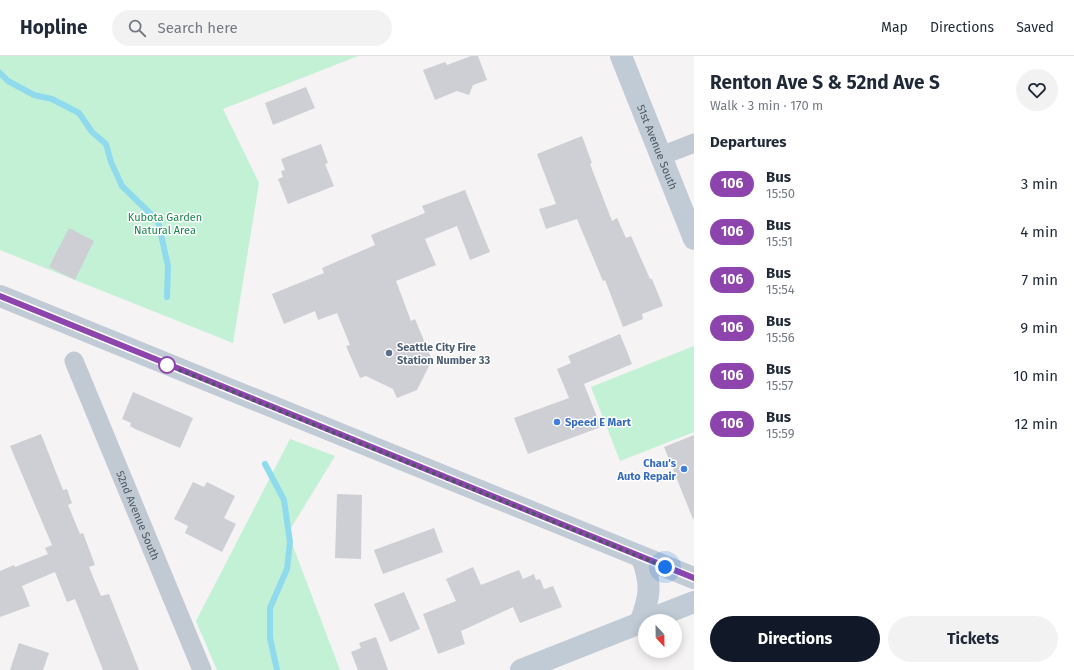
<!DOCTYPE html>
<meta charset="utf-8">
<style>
:root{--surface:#fff;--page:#f2f2f3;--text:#1f2937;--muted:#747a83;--line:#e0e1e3;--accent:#111827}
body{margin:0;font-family:"Fira Sans",sans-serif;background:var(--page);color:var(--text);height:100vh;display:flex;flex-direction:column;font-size:15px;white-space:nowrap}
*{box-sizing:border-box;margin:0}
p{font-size:13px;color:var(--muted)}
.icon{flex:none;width:22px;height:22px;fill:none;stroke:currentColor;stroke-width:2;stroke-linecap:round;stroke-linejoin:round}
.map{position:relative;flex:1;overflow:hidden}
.drawer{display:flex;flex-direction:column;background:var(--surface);width:380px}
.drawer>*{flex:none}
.badge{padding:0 8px;border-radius:13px;font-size:14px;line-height:26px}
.needle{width:26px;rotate:158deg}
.buttons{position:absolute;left:638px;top:558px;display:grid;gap:8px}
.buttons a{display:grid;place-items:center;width:44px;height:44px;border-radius:50%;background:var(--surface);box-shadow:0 2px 10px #0003;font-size:20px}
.you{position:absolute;width:20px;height:20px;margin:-10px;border:3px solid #fff;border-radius:50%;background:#1a73e8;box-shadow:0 0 0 6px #1a73e833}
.map>.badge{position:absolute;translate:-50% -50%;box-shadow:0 0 0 2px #fff}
h2{padding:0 16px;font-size:15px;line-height:36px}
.round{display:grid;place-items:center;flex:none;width:42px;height:42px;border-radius:21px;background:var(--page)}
.summary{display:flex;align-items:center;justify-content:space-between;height:68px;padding:0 16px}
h1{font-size:19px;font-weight:700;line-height:30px}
.button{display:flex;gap:8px;margin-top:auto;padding:8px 16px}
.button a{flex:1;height:46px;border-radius:24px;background:var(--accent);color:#fff;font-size:16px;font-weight:700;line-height:46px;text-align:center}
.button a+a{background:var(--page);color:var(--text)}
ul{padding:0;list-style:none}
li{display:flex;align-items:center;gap:12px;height:48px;padding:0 16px}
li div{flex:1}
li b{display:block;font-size:15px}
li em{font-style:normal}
li .badge{min-width:44px;font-weight:700;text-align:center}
header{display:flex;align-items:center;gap:24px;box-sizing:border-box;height:56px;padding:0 20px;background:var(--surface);border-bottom:1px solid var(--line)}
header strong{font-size:19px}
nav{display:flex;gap:22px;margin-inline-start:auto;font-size:14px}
.search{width:280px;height:36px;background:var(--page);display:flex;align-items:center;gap:10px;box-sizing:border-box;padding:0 14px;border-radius:22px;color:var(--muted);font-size:15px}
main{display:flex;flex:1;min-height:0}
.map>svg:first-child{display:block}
</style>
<header>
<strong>Hopline</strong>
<div class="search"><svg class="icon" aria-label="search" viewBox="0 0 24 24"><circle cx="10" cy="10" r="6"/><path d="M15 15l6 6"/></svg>Search here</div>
<nav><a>Map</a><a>Directions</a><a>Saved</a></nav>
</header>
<main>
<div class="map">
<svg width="694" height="614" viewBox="0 0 694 614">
<rect width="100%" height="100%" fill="#f5f3f3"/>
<g fill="#c3f1d5">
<polygon points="0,0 358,0 223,53 259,127 233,287 0,194"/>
<polygon points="694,290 694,376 620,405 591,331"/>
<polygon points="290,383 335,400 288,477 340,614 217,614 196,565"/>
</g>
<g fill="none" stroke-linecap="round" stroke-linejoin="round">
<g stroke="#90daee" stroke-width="6">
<polyline points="0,17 8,25 34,39 52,43 79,57 92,76 106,88 111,106 122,130 158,165 168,210 167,241"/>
<polyline points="265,408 284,444 290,486 287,513 270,552 270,582 277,614"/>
</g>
</g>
<g fill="#cdcfd5">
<polygon points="471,0 478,0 487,24 473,29 469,39 457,35 435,44 423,14 445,6 447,9"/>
<polygon points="306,31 315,52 273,69 265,47"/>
<polygon points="582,80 592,107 590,108 612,165 617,162 626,182 631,180 650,223 652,223 663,250 642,258 643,263 623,271 605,224 603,225 577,163 546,173 539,153 556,148 537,98"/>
<polygon points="321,88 328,107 325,108 334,130 288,148 278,123 283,121 281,115 285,114 281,103"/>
<polygon points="465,134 490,196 470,204 457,170 425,183 436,209 396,225 411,265 415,263 432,304 417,334 397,342 393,333 366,320 360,322 346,290 350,289 337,257 318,264 315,255 284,268 272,238 324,217 322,212 375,189 371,179 425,157 422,150"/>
<polygon points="69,172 94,185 75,224 49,211"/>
<polygon points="620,278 632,308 584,328 601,371 528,398 514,362 569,342 557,313 571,307 568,300"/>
<polygon points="133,336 193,362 180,392 135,373 130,370 131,367 122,363"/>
<polygon points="41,378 63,434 67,433 72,447 68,449 80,478 83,477 95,509 89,511 101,540 109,538 139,614 103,614 75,543 67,546 55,516 22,530 30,550 0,561 0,515 14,509 15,511 48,498 45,492 52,489 10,390"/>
<polygon points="694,379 694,462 693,463 664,391"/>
<polygon points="193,426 204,431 207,426 235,440 224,462 236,468 222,496 185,477 188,470 174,463"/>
<polygon points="337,438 362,439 361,503 335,502"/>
<polygon points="434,472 443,496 383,518 374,494"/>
<polygon points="473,511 481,529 519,514 523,523 534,518 536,524 540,523 544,533 553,530 562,551 520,567 513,551 461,575 465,588 438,598 423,558 456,545 446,523"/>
<polygon points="404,536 420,573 390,586 374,548"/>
<polygon points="376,581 388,614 358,614 351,596 361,592 359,587"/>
<polygon points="19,587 49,597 43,614 10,614"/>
</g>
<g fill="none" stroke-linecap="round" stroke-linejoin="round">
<g stroke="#c1cad2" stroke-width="19">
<polyline points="661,100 694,87"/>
<path id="s1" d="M74,305L202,614"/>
</g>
<g stroke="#c1cbd6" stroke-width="22">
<path id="s2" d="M621,0L694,183"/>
<polyline points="0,240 694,522"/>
<polyline points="645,565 694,546"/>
<path d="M640,567C650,541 652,528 642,502"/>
<polyline points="521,614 645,565"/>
</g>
</g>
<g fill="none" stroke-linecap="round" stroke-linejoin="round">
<g stroke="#fff" stroke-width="9">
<polyline id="line" points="0,240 694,522"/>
</g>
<use href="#line" stroke="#8e44ad" stroke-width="6"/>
<polyline stroke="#4a5661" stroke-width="4" stroke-dasharray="0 7.2" points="167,309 665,511"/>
</g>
<circle fill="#5c6f8a" stroke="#fff" stroke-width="1.5" cx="389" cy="297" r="4"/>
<circle fill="#fff" stroke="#8e44ad" stroke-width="2" cx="167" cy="309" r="8"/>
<g fill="#3f7fe0" stroke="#fff" stroke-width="1.5">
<circle cx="557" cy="366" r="4"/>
<circle cx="684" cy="413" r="4"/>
</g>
<g text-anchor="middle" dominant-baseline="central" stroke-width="3" stroke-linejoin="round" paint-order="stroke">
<g font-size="11" fill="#4a5661" stroke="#fff">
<text stroke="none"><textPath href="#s2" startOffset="98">51st Avenue South</textPath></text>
<text stroke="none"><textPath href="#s1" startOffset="167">52nd Avenue South</textPath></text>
</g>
<g font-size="11" fill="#17864f" stroke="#fff">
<text x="165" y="161">Kubota Garden<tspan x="165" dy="13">Natural Area</tspan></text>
</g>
<g font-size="11" font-weight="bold" fill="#4e5e75" stroke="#fff" text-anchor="start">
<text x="397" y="291">Seattle City Fire<tspan x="397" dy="13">Station Number 33</tspan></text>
</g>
<g font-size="11" font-weight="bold" fill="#366cbe" stroke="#fff" text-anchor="start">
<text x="565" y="366">Speed E Mart</text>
<text x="676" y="407" text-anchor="end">Chau's<tspan x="676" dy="13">Auto Repair</tspan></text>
</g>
</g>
</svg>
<div class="buttons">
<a><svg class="needle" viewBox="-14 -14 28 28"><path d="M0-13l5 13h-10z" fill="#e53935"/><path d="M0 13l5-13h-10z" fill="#747a83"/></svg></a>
</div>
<div class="you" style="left:665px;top:511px"></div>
</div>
<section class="drawer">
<div class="summary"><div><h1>Renton Ave S &amp; 52nd Ave S</h1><p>Walk · 3 min · 170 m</p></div><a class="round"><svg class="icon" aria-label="heart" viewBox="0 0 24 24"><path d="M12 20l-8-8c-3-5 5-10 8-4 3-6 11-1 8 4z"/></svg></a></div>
<h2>Departures</h2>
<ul>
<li><span class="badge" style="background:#8e44ad;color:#fff">106</span><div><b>Bus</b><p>15:50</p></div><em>3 min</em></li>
<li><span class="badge" style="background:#8e44ad;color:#fff">106</span><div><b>Bus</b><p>15:51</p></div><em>4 min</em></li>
<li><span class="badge" style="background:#8e44ad;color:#fff">106</span><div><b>Bus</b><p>15:54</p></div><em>7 min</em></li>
<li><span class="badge" style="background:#8e44ad;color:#fff">106</span><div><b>Bus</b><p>15:56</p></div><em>9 min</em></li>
<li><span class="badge" style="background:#8e44ad;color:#fff">106</span><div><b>Bus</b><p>15:57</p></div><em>10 min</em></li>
<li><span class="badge" style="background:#8e44ad;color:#fff">106</span><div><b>Bus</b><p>15:59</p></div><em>12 min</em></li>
</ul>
<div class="button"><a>Directions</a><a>Tickets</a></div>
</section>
</main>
